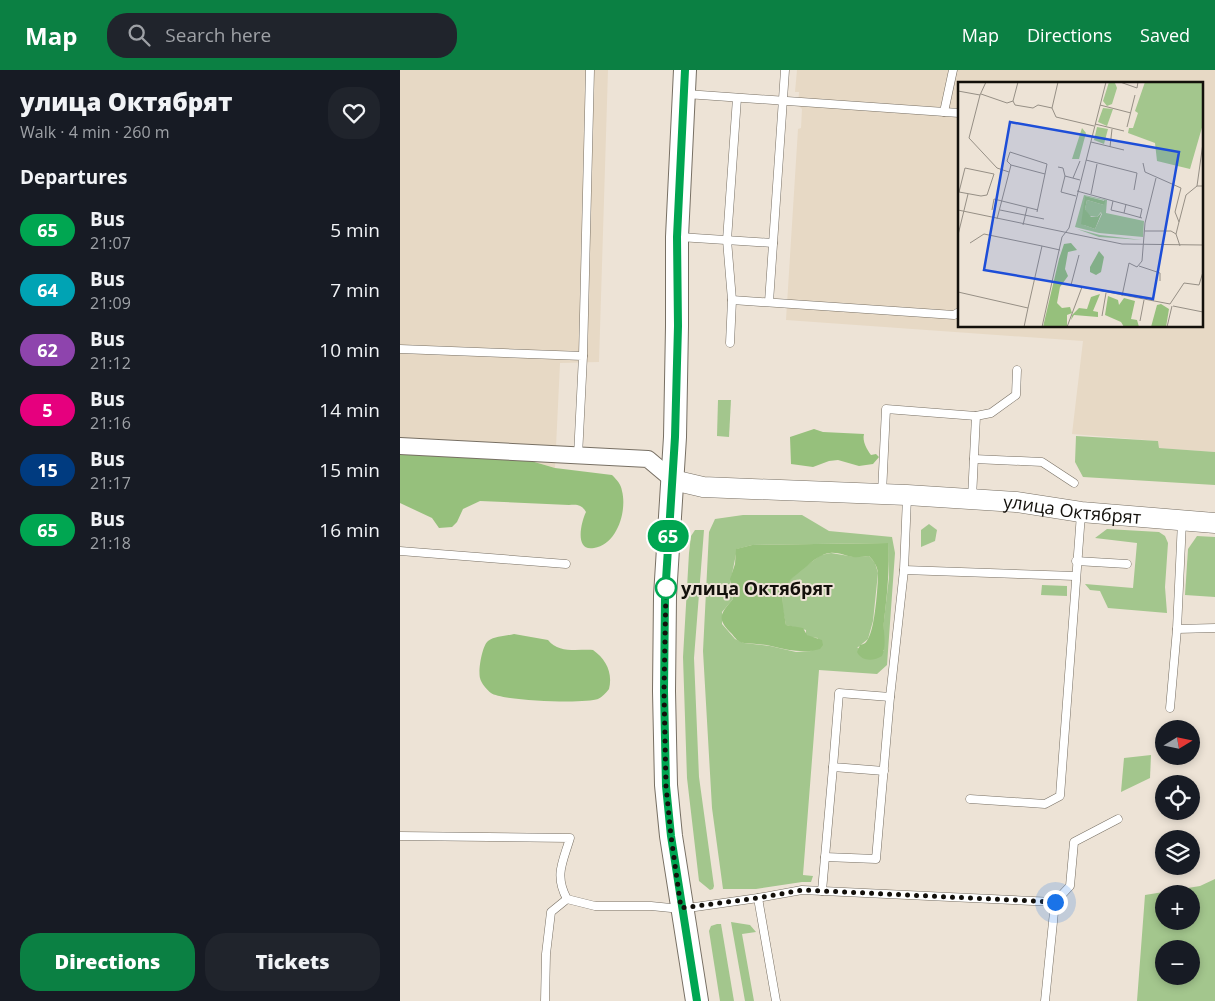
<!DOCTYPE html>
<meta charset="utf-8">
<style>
:root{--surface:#171b24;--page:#20242c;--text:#f1f3f6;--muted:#9ea1a6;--accent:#0b8043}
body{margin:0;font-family:"Open Sans",sans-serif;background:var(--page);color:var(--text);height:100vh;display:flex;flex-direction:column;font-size:19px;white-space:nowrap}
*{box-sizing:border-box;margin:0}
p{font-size:16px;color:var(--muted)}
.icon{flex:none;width:28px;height:28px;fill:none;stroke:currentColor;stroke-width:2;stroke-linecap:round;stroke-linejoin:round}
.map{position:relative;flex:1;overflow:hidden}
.sheet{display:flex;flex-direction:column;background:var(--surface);width:400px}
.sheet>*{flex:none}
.badge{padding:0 10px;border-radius:16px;font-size:18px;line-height:32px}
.needle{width:32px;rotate:80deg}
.tools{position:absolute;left:755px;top:650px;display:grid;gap:10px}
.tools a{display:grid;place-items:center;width:45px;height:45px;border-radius:50%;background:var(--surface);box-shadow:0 2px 8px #0003;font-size:25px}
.you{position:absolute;width:25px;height:25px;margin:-12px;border:4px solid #fff;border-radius:50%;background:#1a73e8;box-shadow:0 0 0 8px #1a73e833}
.map>.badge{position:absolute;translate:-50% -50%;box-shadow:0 0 0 2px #fff}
h2{padding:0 20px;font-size:19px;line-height:45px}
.round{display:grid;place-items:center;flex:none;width:52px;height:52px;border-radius:20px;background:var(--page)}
.overview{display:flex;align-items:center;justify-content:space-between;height:85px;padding:0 20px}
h1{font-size:24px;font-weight:800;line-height:38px}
.primary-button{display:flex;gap:10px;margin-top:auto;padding:10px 20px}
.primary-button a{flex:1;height:58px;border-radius:20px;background:var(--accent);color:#fff;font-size:20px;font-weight:800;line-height:58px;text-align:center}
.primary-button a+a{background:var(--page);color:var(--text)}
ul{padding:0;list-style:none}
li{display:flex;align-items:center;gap:15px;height:60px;padding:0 20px}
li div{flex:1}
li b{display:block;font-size:19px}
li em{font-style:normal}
li .badge{min-width:55px;font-weight:700;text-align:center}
header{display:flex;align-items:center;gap:30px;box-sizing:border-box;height:70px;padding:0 25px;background:var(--accent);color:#fff}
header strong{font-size:24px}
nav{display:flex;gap:28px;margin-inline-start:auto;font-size:18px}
.search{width:350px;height:45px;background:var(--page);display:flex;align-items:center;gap:12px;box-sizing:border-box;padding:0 18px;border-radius:20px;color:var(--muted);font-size:19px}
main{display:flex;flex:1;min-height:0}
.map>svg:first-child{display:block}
</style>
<header>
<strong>Map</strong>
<div class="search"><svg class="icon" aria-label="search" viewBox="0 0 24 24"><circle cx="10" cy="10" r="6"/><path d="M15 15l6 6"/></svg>Search here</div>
<nav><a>Map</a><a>Directions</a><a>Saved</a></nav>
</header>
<main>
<section class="sheet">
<div class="overview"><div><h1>улица Октябрят</h1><p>Walk · 4 min · 260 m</p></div><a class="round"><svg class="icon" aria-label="heart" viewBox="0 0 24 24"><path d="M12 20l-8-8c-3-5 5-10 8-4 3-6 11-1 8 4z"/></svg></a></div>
<h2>Departures</h2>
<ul>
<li><span class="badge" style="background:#00a651;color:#fff">65</span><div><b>Bus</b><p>21:07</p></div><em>5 min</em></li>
<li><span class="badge" style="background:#00a3b4;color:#fff">64</span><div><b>Bus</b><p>21:09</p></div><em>7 min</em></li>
<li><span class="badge" style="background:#8e44ad;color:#fff">62</span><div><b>Bus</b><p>21:12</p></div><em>10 min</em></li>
<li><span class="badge" style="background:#e6007e;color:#fff">5</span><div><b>Bus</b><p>21:16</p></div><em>14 min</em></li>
<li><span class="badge" style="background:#003b80;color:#fff">15</span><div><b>Bus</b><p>21:17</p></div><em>15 min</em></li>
<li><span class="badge" style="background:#00a651;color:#fff">65</span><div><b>Bus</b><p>21:18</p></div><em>16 min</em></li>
</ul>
<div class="primary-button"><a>Directions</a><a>Tickets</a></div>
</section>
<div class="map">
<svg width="815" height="931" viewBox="0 0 815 931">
<rect width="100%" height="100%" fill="#ede3d6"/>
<g fill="#e7d9c5" fill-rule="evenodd">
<polygon points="0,0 208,0 199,292 160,293 155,398 131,391 0,384"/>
<path d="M397,0H815V382L759,378L758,371L672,364L683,271L386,250L398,59L401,58L402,39L398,35L399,22H395ZM559,14H801V256H559Z"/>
</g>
<g fill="#a3c68d" fill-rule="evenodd">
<polygon points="318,330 331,330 329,367 317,366"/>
<polygon points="676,366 758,371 759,378 815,382 815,415 683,407 675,392"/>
<path d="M343,445H402L429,461L492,467L495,483L487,595L477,604L419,600L403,805L413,806L411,812H402L356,819H323L312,738L303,581L309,462L315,449ZM488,473L489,507L484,550V581L457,578L468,569L473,551L478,503L475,493L469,486L455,487L431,483L421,485L399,501L388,512L383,521L382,536L386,555L406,560V565L410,567L418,568L411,581L396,582L370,576L344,573L335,569L322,554V542L333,529L330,514L337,479L352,475Z"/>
<polygon points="529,454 537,460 535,471 521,477 521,460"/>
<polygon points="707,459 759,462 765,466 768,473 765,517 767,543 708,538 700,521 690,520 685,514 733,518 737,473 695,468"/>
<polygon points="295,460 304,460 294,588 299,707 314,816 313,819 310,820 299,811 287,708 283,587 289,483 291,466"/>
<polygon points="797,466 815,467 815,527 785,525 788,479"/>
<polygon points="642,515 667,516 667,526 641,525"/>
<polygon points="751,685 750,708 721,722 724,688"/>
<path d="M815,809V931H737L745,825L800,816ZM764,824H791V851H764ZM764,879H791V906H764Z"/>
<polygon points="331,852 350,855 356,862 342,864 354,931 345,931"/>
<polygon points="317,854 321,854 334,931 320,931 309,861 311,856"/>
</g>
<g fill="#96c07c">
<path d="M414,359L423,362L464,364C462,371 467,380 471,385L476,384L479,387L473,394L459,396L438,390L429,391L413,397L391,394L390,367Z"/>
<path d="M0,384L131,391L155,398L212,405C217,410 221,414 222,421C227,440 218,474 194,478C174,482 181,452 186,442C182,435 178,434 169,435L80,431L63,439L57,452L52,457L39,458L32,448L0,433Z"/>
<path d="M488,473C490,500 487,525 484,551C483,563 487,575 482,586C474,591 462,592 457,582L460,575C464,574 466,573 468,569C475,558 478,516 478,503C477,496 474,491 469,486C464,486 458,488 453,487C446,486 438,482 430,483C421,484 414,490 407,496C379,518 380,520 386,555L403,558L407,565L422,570L423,575L420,579C404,584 388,580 371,576C362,574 353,574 344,573C338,572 335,568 332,564C317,549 319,545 333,529L330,509L335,494L336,479L352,475Z"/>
<path d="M114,564L148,570C159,584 178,579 193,580C206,589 213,603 209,619C206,623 202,627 198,629C185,634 102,631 91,623C87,620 81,613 80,608C78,600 82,576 88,571C95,566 106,566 114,564Z"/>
</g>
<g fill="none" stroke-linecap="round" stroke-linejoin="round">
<g stroke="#776f63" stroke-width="9">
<g id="service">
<polyline points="286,24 559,43"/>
<polyline points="544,42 553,0"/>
<polyline points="279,167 373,173"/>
<polyline points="332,230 554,245 559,242"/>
<polyline points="369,232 385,0"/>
<polyline points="330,273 332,230 327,170 337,28"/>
<polyline points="0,279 183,286 178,386"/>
<polyline points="183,286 190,0"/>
<polyline points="574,389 642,392 674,413"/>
<polyline points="482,423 486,339 576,346"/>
<polyline points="572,428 576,346 591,343 616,325 617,300"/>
<polyline points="0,481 166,494"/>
<polyline points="676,491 727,494"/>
<polyline points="504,500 675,506"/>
<polyline points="777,559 815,558"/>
<polyline points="770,638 777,559 782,451"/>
<polyline points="484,701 433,697 439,623 490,627"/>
<polyline points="570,729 645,734 660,726 681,444"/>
<path d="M0,766L170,768C163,792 154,805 167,829L195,836H251L281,839L358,828L402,820L655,832"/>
<polyline points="425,787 476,789 490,627 504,500 507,427"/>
<polyline points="422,821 433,697"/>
<polyline points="358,828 376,931"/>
<polyline points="145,931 146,884 151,842 167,829"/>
<polyline points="645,931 655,832 670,816 674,772 718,749"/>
</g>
</g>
<g stroke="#776f63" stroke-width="18">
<polyline id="minor" points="0,376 248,389 273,410"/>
</g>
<g stroke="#776f63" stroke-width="21">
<g id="tertiary">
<path id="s1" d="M273,410L303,417L507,425L616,432L681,442L815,453"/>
</g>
</g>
<g stroke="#776f63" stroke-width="24">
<polyline id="secondary" points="285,0 277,167 277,256 275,367 265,526 264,621 266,715 271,766 297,931"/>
</g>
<use href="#service" stroke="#fff" stroke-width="8"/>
<use href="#minor" stroke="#fff" stroke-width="16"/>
<use href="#tertiary" stroke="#fff" stroke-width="20"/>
<use href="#secondary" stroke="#fff" stroke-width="22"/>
</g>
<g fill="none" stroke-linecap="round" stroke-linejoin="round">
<g stroke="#fff" stroke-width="11">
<polyline id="line" points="285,0 277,167 278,256 275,367 265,526 264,621 266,716 271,766 297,931"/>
</g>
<use href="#line" stroke="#00a651" stroke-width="8"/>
<polyline stroke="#13100b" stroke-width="5" stroke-dasharray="0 9" points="266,518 264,621 266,716 271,766 281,838 358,828 402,820 655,832"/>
</g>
<circle fill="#fff" stroke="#00a651" stroke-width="2.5" cx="266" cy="518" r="10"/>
<g text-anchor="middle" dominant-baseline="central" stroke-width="4" stroke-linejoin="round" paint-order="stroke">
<g font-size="18" fill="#13100b" stroke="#ede3d6">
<text stroke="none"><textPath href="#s1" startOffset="401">улица Октябрят</textPath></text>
</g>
<g font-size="18" font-weight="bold" fill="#13100b" stroke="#ede3d6" text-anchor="start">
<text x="281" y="518">улица Октябрят</text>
</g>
</g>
<g transform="translate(558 12)">
<rect width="245" height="245" fill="#ede3d6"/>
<path d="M151,0L157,1L159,6L154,22L149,24L145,19ZM187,0H245V42L232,87L199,79L197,61L170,51L171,46H175L180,31L177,29ZM145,26L155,27L149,44L140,40ZM139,45L150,47L146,62L136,58ZM124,46L128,51L121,77H114ZM126,113L149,118L148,131L186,139L185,155L141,151L117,145ZM127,114L146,118V123L129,118L127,127L131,134L139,135L143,130L144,132L137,147L126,143ZM119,147L142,153L184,158L141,155Z" fill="#a3c68d" fill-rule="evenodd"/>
<path d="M127,114L147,119L146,123L129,118L127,127L133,135H139L144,130L137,147L123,142ZM113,161L119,168L110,170L107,187L110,194L102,205L99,221L104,226L112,225L114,231L109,233V245H85L101,177L106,162ZM141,169L146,175L143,190L138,193L132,190V185ZM142,212L135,229L140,230V235L116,233L113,238L114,233L121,226L129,227L133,215ZM150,214L160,218L161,223L166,216L177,219L173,237L179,238L181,245H166L163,240L147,233ZM203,222L211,227L208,245H193L199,223Z" fill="#96c07c"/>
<path fill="none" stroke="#968f85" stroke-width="1" d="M28,0L22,13L11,56L39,86L51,90M100,0L94,26L98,35L136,44M162,0L179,6L180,0M0,9L22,13M23,12L49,21L55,19M55,19L57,23L75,26L80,23L94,26M55,19L60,0M142,23L173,31M137,42L166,49M169,45L177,13M133,60L166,68M152,65L154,47M128,78L179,91L176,108M185,81L187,90L223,106L217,130L221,140L218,152M100,85L105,86L107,94L122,98M107,94L103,110L118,114M115,96L122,79M239,104L245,61M0,108L1,110L23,114L29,113L36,92L7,86L1,110M119,109L184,127L182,136M133,112L139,82M155,119L153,128L166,131L168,122M0,128L164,162L245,163M34,128L36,117L80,128M42,128L86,137M79,130L87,92M166,131L184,136M39,137L53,83L49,79L52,70L89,82L87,92L53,83M221,140L228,113L239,104H245M65,143L69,126M187,149H213L218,152L222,164M0,153L10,112M12,161L26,152L84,164M121,173L113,203L212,222M181,184L202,191V199M0,210L70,226L66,245M164,214L171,181L179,185L184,179L187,141L198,96M212,222L226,201L241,203L245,190M215,224L245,230M70,226L84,164L102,168M144,234L148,211M182,239L186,218M84,245L104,155L111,146L148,0M109,245L124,205M209,245L214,224"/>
<path fill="#1d4ed8" fill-opacity="0.15" stroke="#1d4ed8" stroke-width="2.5" d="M52,40L221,70L195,217L26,188Z"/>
<rect width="245" height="245" fill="none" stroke="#13100b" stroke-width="2.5"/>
</g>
</svg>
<div class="tools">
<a><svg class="needle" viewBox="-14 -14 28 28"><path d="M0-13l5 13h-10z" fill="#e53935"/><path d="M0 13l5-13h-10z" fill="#9ea1a6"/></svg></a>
<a><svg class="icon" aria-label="locate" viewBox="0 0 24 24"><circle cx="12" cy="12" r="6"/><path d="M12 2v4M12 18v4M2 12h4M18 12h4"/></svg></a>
<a><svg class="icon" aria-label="layers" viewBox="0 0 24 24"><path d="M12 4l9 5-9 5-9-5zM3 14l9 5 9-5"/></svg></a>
<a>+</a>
<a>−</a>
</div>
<div class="you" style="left:655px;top:832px"></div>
<b class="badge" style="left:268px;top:466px;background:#00a651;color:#fff">65</b>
</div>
</main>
